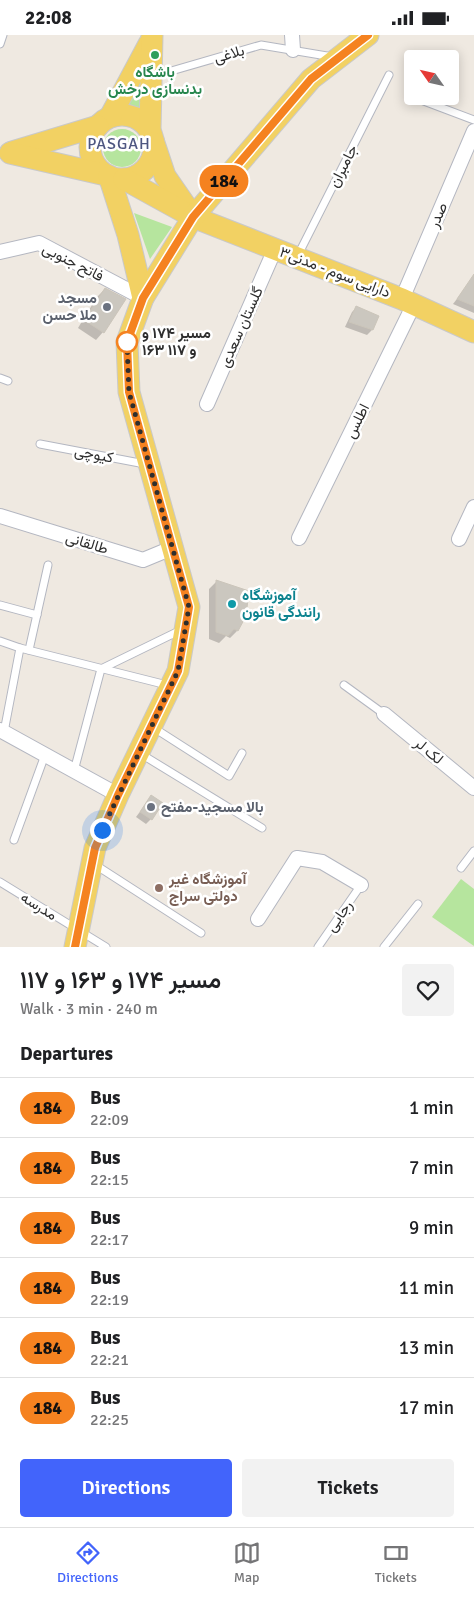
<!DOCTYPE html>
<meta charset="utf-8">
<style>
:root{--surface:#fff;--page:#f2f2f2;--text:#202124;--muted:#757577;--line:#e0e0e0;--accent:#4264fb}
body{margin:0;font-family:Signika,Vazirmatn,sans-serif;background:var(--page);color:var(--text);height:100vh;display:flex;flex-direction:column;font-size:19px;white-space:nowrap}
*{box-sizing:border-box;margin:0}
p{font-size:16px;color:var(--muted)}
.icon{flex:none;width:28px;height:28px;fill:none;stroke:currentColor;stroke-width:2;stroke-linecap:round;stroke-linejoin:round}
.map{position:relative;height:912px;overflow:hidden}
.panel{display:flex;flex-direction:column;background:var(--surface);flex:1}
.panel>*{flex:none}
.badge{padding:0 10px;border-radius:16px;font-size:18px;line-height:32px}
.needle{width:32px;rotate:304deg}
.controls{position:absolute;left:404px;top:15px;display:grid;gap:10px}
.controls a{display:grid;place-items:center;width:55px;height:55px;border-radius:5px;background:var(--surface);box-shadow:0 2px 12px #0003;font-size:25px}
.you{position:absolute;width:25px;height:25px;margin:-12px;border:4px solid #fff;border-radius:50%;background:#1a73e8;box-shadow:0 0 0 8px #1a73e833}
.map>.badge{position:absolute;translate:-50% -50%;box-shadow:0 0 0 2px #fff}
h2{padding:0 20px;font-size:19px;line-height:45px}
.round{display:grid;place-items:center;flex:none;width:52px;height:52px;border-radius:5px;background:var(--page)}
.head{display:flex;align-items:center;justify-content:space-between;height:85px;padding:0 20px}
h1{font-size:24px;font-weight:600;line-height:38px}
.action{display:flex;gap:10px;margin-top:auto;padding:10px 20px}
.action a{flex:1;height:58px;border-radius:5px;background:var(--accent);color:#fff;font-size:20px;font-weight:600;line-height:58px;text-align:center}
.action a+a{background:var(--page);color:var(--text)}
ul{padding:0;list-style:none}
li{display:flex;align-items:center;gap:15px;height:60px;padding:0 20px;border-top:1px solid var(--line)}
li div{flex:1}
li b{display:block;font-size:19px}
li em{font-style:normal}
li .badge{min-width:55px;font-weight:700;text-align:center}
.status{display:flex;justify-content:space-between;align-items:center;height:35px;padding:0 25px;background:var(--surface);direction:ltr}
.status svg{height:14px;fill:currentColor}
.tabs{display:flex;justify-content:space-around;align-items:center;height:70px;border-top:1px solid var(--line);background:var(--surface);font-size:14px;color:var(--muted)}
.tabs a{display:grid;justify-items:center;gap:2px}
.tabs .current{color:var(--accent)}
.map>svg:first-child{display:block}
</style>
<div class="status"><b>22:08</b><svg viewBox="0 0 49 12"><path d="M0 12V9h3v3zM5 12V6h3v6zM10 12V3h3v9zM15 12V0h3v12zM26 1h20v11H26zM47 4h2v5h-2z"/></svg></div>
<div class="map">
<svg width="474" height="912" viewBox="0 0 474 912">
<rect width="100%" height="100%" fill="#efe9e1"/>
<g fill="#b6e59e">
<polygon points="142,37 141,80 124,75"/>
<circle cx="122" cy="113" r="19"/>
<polygon points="134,178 172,192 150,224"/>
<polygon points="461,844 474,854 474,911 432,882"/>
</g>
<g fill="#0003">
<polygon points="470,247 474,250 474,278 453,269"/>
<polygon points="105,254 103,297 96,305 78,293 97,262"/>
<polygon points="357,272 377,282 372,295 367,300 345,292 352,277"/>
<polygon points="216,547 245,581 237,596 230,603 226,601 219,608 209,604 209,554"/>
<polygon points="151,762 151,784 146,789 136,782"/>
</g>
<g fill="#cbc7bf" stroke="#cbc5ba">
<polygon points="474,239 474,271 457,264"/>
<polygon points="105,253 126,264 104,298 84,285"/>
<polygon points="356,271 379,281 373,295 349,287"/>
<polygon points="216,545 249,556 246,581 238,596 234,594 228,601 216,597"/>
<polygon points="151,760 163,768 152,785 140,777"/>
</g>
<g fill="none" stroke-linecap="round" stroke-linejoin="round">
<g stroke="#b4b7c1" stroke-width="9">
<g id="service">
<polyline points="0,9 3,0"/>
<polyline points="154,41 261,10 333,22"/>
<polyline points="421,65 474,85"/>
<polyline points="298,220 389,40"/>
<polyline points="0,343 8,346"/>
<polyline points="40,409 145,429"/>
<polyline points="0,570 37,580"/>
<polyline points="0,606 20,613"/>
<polyline points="29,615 48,530"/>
<polyline points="344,650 384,679"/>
<polyline points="154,693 229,741 242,718"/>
<polyline points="4,697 20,613 167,650"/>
<polyline points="141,719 262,793"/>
<polyline points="74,736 101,634 181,595"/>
<polyline points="14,805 45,720"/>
<polyline points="94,829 201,898"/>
<polyline points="461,833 474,816"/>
<polyline points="0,847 106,912"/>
<polyline points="318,912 361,850"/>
<polyline points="384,912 418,869"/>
</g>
</g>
<g stroke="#b4b7c1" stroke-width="16">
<g id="minor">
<polyline points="292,0 293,15"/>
<polyline points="0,217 39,208 143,263"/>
<polyline points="402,264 474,96"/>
<polyline points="207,369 275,214"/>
<polyline points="0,481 143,525 172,513"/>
<polyline points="299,503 414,269"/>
<polyline points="459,504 474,472"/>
<polyline points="384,679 474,753"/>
<polyline points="0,695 118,760"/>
<polyline points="258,884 297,823 322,827 361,850"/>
</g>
</g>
<g stroke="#c9c9c9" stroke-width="23">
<g id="primary">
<circle cx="122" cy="112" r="32"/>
<polyline points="110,82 149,9"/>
<polyline points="150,96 152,0"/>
<polyline points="154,108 165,141 192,180"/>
<polyline points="12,117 98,91"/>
<polyline points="10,118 106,140"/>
<polyline points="109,141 128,200 143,263"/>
<polyline points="124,144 193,182 402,264 474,297"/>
<polyline points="75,912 95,813 118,760 178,636 189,572 129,357 127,307 143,263 193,182 311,44 368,0"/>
</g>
</g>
<use href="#service" stroke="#fff" stroke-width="7"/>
<use href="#minor" stroke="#fff" stroke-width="14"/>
<use href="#primary" stroke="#f2d163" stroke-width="21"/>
</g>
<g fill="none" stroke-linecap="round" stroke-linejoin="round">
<g stroke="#fff" stroke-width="11">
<polyline id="line" points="75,912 95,813 118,760 178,636 189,572 129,357 127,307 143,263 193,182 311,44 368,0"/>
</g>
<use href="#line" stroke="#f58220" stroke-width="8"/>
<polyline stroke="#2e2e2e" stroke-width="5" stroke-dasharray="0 9" points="102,795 178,636 189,572 129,357 127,307"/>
</g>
<circle fill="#2e9e5b" stroke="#fff" stroke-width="2" cx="155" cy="20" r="5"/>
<g fill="#6b7280" stroke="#fff" stroke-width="2">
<circle cx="107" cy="272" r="5"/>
<circle cx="151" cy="772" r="5"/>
</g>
<circle fill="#fff" stroke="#f58220" stroke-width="2.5" cx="127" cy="307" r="10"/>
<circle fill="#0f9aa8" stroke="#fff" stroke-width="2" cx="232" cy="569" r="5"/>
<circle fill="#8d6e63" stroke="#fff" stroke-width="2" cx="159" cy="853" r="5"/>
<g text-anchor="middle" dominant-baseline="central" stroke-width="5" stroke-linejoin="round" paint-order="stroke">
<g font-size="15" fill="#2e2e2e" stroke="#fff">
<text transform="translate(229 19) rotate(-16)">بلاغی</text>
<text transform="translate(343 131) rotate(-63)">جامبران</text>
<text transform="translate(438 180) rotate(-67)">صدر</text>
<text transform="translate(73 227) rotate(27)">فاتح جنوبی</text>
<text transform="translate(335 237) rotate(21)">دارایی سوم - مدنی۳</text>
<text transform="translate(241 292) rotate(-66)">گلستان سعدی</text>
<text transform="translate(357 386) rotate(-64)">اطلس</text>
<text transform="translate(94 419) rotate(11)">کیوچی</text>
<text transform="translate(87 508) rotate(17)">طالقانی</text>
<text transform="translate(429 716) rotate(40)">لک لر</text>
<text transform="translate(39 871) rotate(32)">مدرسه</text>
<text transform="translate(339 881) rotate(-55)">رجایی</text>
</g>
<g font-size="15" font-weight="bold" fill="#27864d" stroke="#fff">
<text x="155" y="37">باشگاه<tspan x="155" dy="17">بدنسازی درخش</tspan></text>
</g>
<g font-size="15" font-weight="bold" fill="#5b616d" stroke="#fff" text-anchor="end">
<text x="97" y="263">مسجد<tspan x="97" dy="17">ملا حسن</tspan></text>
<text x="161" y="772" text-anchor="start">بالا مسجید-مفتح</text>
</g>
<g font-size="15" font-weight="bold" fill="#2e2e2e" stroke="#fff" text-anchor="start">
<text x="142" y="298">مسیر ۱۷۴ و<tspan x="142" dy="17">۱۶۳ و ۱۱۷</tspan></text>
</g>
<g font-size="15" font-weight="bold" fill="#0d838f" stroke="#fff" text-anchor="start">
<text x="242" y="560">آموزشگاه<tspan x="242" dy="17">رانندگی قانون</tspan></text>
</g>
<g font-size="15" font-weight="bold" fill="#785e54" stroke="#fff" text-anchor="start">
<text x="169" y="844">آموزشگاه غیر<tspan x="169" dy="17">دولتی سراج</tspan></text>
</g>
<g font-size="16" letter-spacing="1" fill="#4d5680" stroke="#fff">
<text x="119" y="109">PASGAH</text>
</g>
</g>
</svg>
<div class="controls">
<a><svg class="needle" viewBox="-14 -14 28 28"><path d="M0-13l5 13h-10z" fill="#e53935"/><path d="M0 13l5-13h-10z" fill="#757577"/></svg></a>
</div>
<div class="you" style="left:102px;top:795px"></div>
<b class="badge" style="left:224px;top:146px;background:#f58220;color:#111">184</b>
</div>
<section class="panel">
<div class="head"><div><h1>مسیر ۱۷۴ و ۱۶۳ و ۱۱۷</h1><p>Walk · 3 min · 240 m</p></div><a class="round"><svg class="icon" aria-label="heart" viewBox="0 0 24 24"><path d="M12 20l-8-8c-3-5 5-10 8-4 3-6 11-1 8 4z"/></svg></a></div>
<h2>Departures</h2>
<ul>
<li><span class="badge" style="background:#f58220;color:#111">184</span><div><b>Bus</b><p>22:09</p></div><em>1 min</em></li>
<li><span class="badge" style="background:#f58220;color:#111">184</span><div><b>Bus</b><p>22:15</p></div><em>7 min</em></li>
<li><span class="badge" style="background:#f58220;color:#111">184</span><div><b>Bus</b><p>22:17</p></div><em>9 min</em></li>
<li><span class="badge" style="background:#f58220;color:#111">184</span><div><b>Bus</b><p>22:19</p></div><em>11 min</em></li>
<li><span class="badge" style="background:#f58220;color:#111">184</span><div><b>Bus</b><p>22:21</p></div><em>13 min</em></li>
<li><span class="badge" style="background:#f58220;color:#111">184</span><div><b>Bus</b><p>22:25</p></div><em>17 min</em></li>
</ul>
<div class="action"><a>Directions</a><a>Tickets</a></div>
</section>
<nav class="tabs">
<a class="current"><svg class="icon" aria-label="directions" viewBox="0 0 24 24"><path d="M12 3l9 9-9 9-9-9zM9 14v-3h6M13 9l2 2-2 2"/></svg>Directions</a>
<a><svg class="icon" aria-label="map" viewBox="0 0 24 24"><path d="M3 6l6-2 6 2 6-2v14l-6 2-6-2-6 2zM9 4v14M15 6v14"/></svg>Map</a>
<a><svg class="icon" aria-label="tickets" viewBox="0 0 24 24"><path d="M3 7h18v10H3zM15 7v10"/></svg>Tickets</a>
</nav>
